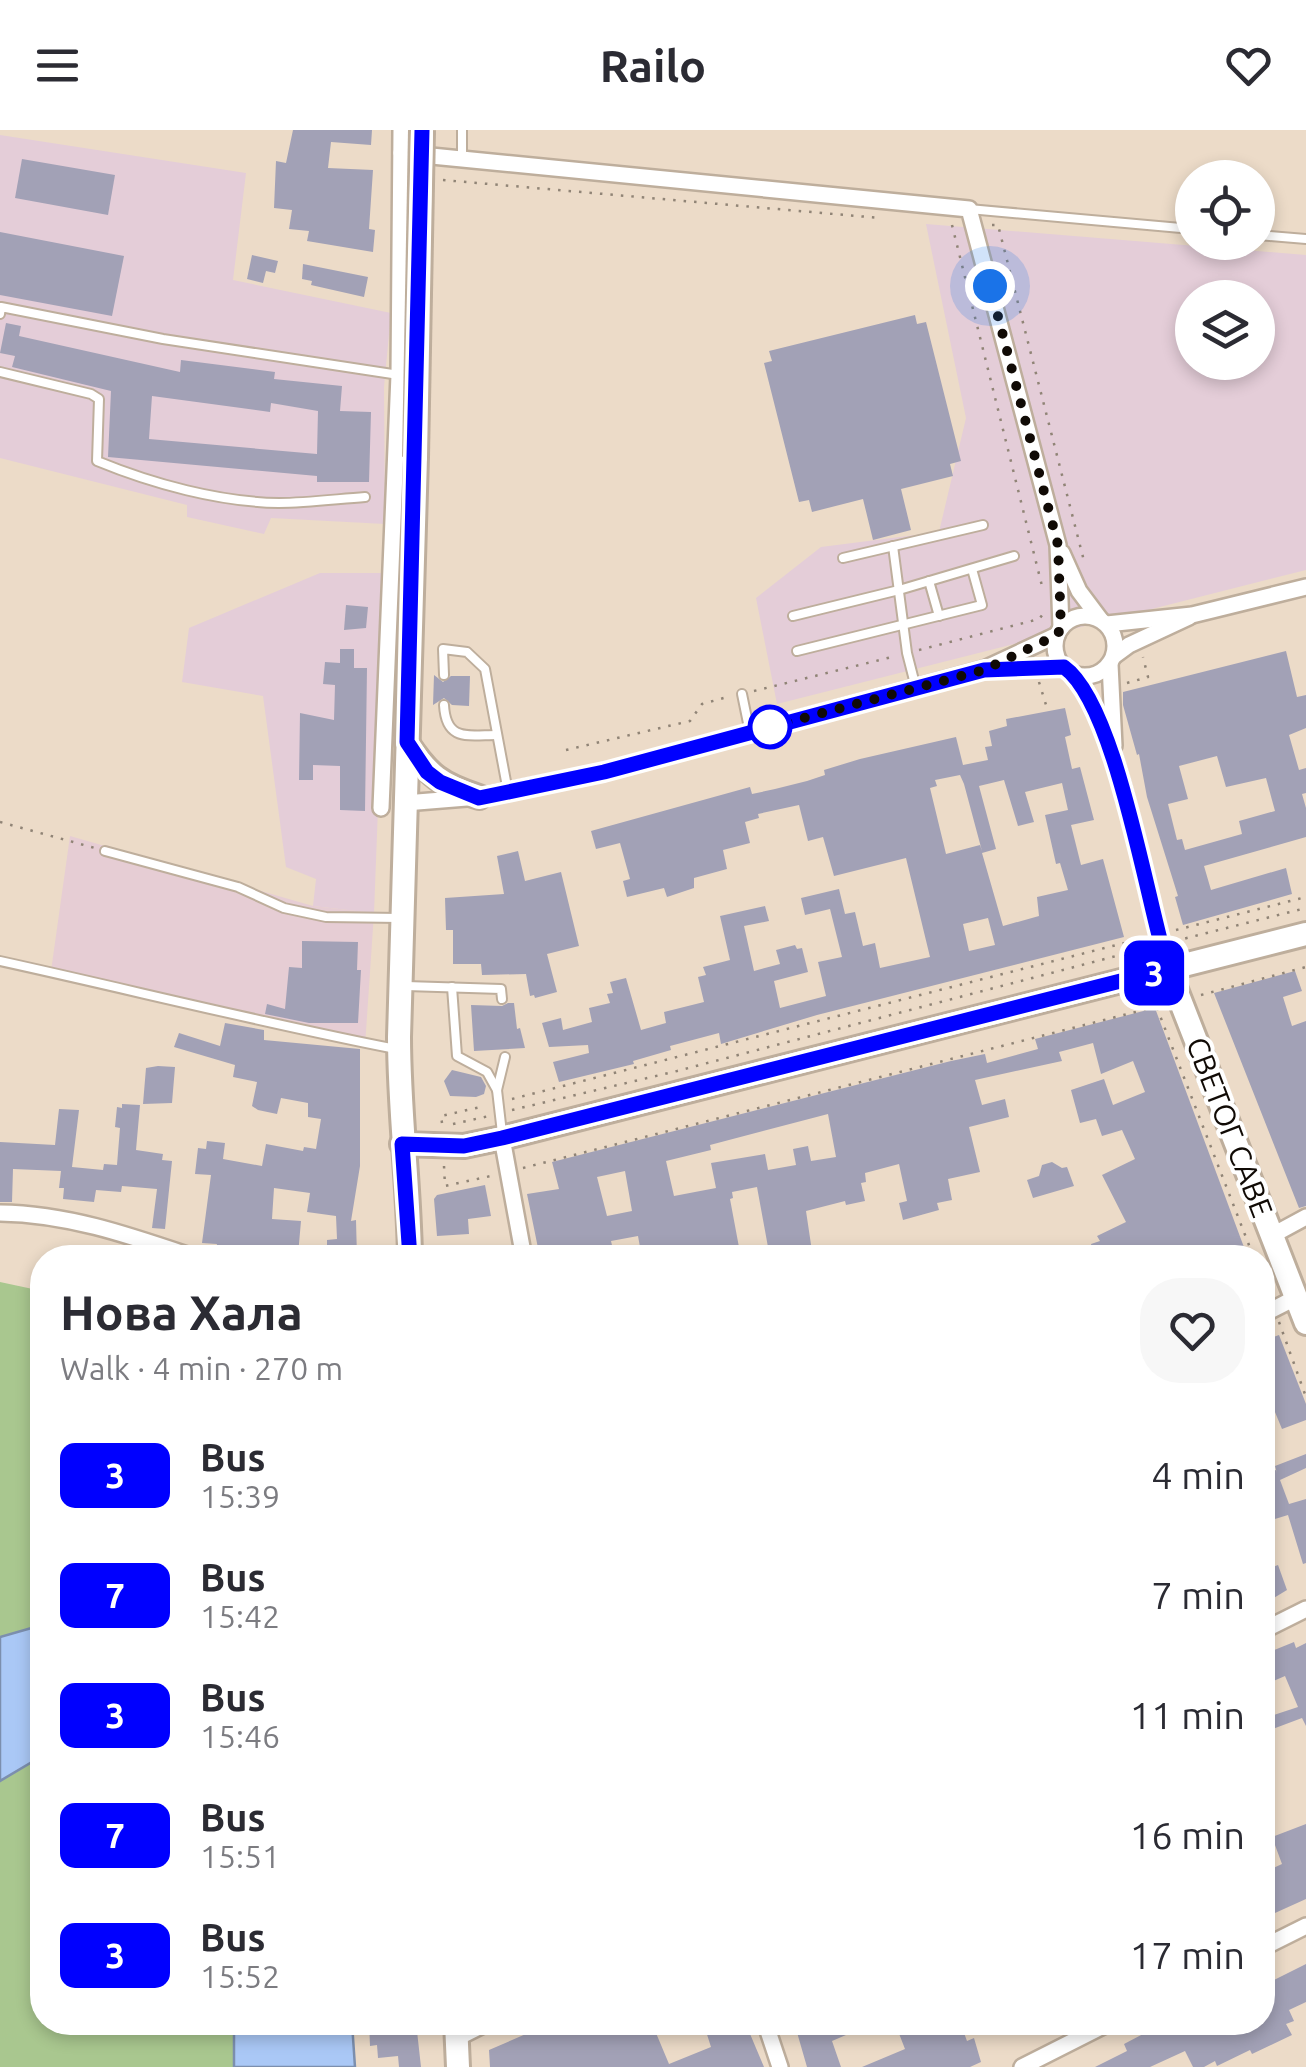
<!DOCTYPE html>
<meta charset="utf-8">
<style>
:root{--surface:#fff;--page:#f7f7f7;--text:#2b2b33;--muted:#7c7c81}
body{margin:0;font-family:Ubuntu,sans-serif;background:var(--page);color:var(--text);height:100vh;display:flex;flex-direction:column;font-size:38px;white-space:nowrap}
*{box-sizing:border-box;margin:0}
p{font-size:32px;color:var(--muted)}
.icon{flex:none;width:55px;height:55px;fill:none;stroke:currentColor;stroke-width:2;stroke-linecap:round;stroke-linejoin:round}
.map{position:relative;flex:1;overflow:hidden}
.sheet{position:absolute;left:30px;top:1115px;width:1245px;height:790px;display:flex;flex-direction:column;background:var(--surface);border-radius:40px;box-shadow:0 5px 15px #0003}
.sheet>*{flex:none}
.badge{padding:0 20px;border-radius:15px;font-size:35px;line-height:65px}
.fabs{position:absolute;left:1175px;top:30px;display:grid;gap:20px}
.fabs a{display:grid;place-items:center;width:100px;height:100px;border-radius:50%;background:var(--surface);box-shadow:0 5px 15px #0003;font-size:50px}
.you{position:absolute;width:50px;height:50px;margin:-25px;border:8px solid #fff;border-radius:50%;background:#1a73e8;box-shadow:0 0 0 15px #1a73e833}
.map>.badge{position:absolute;translate:-50% -50%;box-shadow:0 0 0 5px #fff}
.round{display:grid;place-items:center;flex:none;width:105px;height:105px;border-radius:40px;background:var(--page)}
.summary{display:flex;align-items:center;justify-content:space-between;height:170px;padding:0 30px}
h1{font-size:48px;font-weight:700;line-height:75px}
ul{padding:0;list-style:none}
li{display:flex;align-items:center;gap:30px;height:120px;padding:0 30px}
li div{flex:1}
li b{display:block;font-size:38px}
li em{font-style:normal}
li .badge{min-width:110px;font-weight:700;text-align:center}
header{display:flex;justify-content:space-between;align-items:center;height:130px;padding:0 30px;background:var(--surface);font-size:45px;font-weight:700}
.map>svg:first-child{display:block}
</style>
<header><svg class="icon" aria-label="menu" viewBox="0 0 24 24"><path d="M4 6h16M4 12h16M4 18h16"/></svg>Railo<svg class="icon" aria-label="heart" viewBox="0 0 24 24"><path d="M12 20l-8-8c-3-5 5-10 8-4 3-6 11-1 8 4z"/></svg></header>
<div class="map">
<svg width="1306" height="1937" viewBox="0 0 1306 1937">
<rect width="100%" height="100%" fill="#ecdbc8"/>
<g fill="#e4cdd8" fill-rule="evenodd">
<polygon points="0,5 246,43 233,150 391,183 384,257 385,394 271,388 264,404 187,387 187,375 0,328"/>
<path d="M926,94L1306,125V440L777,574L756,468L821,417L939,402L966,288ZM1192,168H1258V232H1192Z"/>
<polygon points="320,443 387,443 374,783 313,776 316,749 286,737 263,566 182,552 189,498"/>
</g>
<polygon fill="#e6cdd4" points="70,706 313,776 374,783 365,916 223,887 116,852 51,841"/>
<g fill="#a9c78f">
<polygon points="0,1152 42,1161 42,1495 0,1507"/>
<polygon points="42,1626 42,1892 234,1893 234,1937 0,1937 0,1651"/>
</g>
<g fill="#aac8f6" stroke="#7c8fae" stroke-width="2.5">
<polygon points="42,1495 42,1626 0,1651 0,1507"/>
<polygon points="234,1893 352,1893 355,1937 234,1937"/>
</g>
<g fill="#a2a1b6" fill-rule="evenodd">
<polygon points="293,0 372,0 371,15 331,12 328,38 373,40 369,99 375,100 373,122 307,111 309,101 289,99 292,80 274,78 276,31 286,33"/>
<polygon points="22,29 115,45 108,85 15,68"/>
<polygon points="0,102 124,126 112,186 0,165"/>
<polygon points="252,125 278,131 275,143 266,141 263,153 247,149"/>
<polygon points="303,134 368,147 364,167 311,155 312,151 302,149"/>
<polygon points="915,185 917,194 926,192 961,331 950,334 953,346 901,359 911,400 873,410 863,369 812,382 809,370 799,372 764,233 772,231 769,221"/>
<path d="M6,193L21,196L19,206L180,242L181,230L275,242L274,249L342,256L340,281L371,282L369,352H317V346L108,327L111,261L12,237L15,226L0,223ZM152,266L270,282L271,273L318,281L317,324L149,309Z"/>
<polygon points="346,475 368,477 366,498 344,500"/>
<polygon points="340,519 354,519 354,538 367,538 365,681 340,680 340,636 313,635 313,650 299,650 300,583 334,590 335,555 323,554 325,532 340,533"/>
<path d="M1286,521L1297,567L1306,565V598L1289,605L1299,640L1306,638V663L1302,664L1306,678V707L1204,736L1211,760L1286,738L1292,764L1183,795L1175,767L1178,766L1147,667L1139,624L1137,625L1123,575V562ZM1217,626L1226,657L1266,648L1275,681L1239,691L1242,704L1185,720L1182,709L1177,710L1168,674L1188,669L1179,636Z"/>
<polygon points="434,545 443,552 451,546 470,546 469,576 452,575 444,568 433,575"/>
<path d="M1065,578L1071,605L1065,607L1072,639L1080,637L1094,690L1071,695L1081,735L1103,729L1124,807L817,885L721,914L719,903L670,916L671,920L633,931L634,934L559,952L553,932L589,923L588,915L549,917L542,893L561,888L563,900L592,892L589,878L610,873L607,864L613,863L610,852L626,848L641,900L666,893L664,882L704,872L698,847L706,845L703,837L730,830L720,786L765,776L769,791L744,796L754,841L780,834L776,820L795,815L797,819L802,818L808,842L774,851L780,878L826,866L818,832L842,827L830,779L805,785L801,768L839,759L845,784L855,782L863,816L875,813L880,838L930,827L906,728L834,746L823,707L808,711L799,675L758,684L759,688L745,692L750,713L723,720L727,739L694,748V758L667,767L664,758L627,767L623,751L630,749L620,713L596,719L591,701L750,657L752,664L775,659L807,651L825,645L824,640L860,629L956,607L963,635L988,630L985,617L992,616L989,601L1007,596L1006,589ZM960,645L964,654L982,721L980,715L946,724L930,658L937,656L935,650ZM1004,650L1018,696L1034,692L1025,662L1062,653L1068,680L1045,685L1056,734L1060,733L1068,760L1037,767L1039,786L1003,796L982,723L996,719L979,656ZM988,788L995,815L969,821L963,794Z"/>
<polygon points="518,721 525,751 561,742 579,816 547,824 557,862 535,868 534,865 530,866 526,844 482,845 481,834 453,834 453,800 446,800 445,768 504,764 497,726"/>
<polygon points="302,811 358,812 357,840 361,840 358,893 309,893 265,884 267,874 285,879 289,837 302,838"/>
<polygon points="1295,841 1302,861 1283,867 1292,896 1306,891 1306,1076 1299,1078 1214,863"/>
<polygon points="508,873 514,873 517,899 520,898 525,918 474,921 471,875 502,876"/>
<path d="M1155,878L1248,1128H1072L1092,1118L1091,1114L1100,1111L1097,1106L1126,1092L1102,1045L1135,1029L1122,1000L1102,1006L1096,989L1080,993L1071,960L1104,949L1113,975L1145,962L1133,931L1101,944L1093,913L1059,922L1062,931L975,950L982,975L1005,969L1009,987L969,997L980,1042L948,1049L952,1070L937,1073L939,1080L903,1090L899,1073L907,1071L899,1034L865,1043L866,1052L861,1053L865,1071L846,1075L845,1071L806,1081L813,1128H770L757,1057L732,1062L733,1068L730,1069L741,1128H642L638,1106L611,1111L615,1128H560L558,1117L538,1118L527,1064L559,1059L552,1032L951,931L985,924L987,933L1038,919L1035,909ZM828,984L836,1027L811,1031L808,1016L793,1019L796,1035L768,1040L765,1024L711,1033L716,1058L674,1066L666,1031L711,1020L710,1015ZM625,1041L632,1081L607,1086L597,1047Z"/>
<polygon points="225,893 264,900 264,910 360,919 360,1036 351,1091 356,1090 357,1128 327,1128 327,1110 337,1109 336,1086 307,1082 310,1063 274,1058 272,1089 301,1091 298,1125 216,1119 217,1114 202,1113 211,1045 195,1044 198,1018 206,1019 207,1011 225,1013 223,1029 262,1036 266,1014 303,1021 304,1017 316,1019 321,989 308,987 308,973 281,968 277,984 258,980 252,976 257,952 233,947 235,935 174,917 179,903 220,916"/>
<polygon points="158,936 175,937 172,973 143,974 146,938"/>
<polygon points="452,940 481,947 486,956 484,964 476,967 450,966 444,951"/>
<polygon points="122,974 140,975 136,1020 163,1024 162,1030 172,1031 165,1099 152,1098 157,1059 122,1056 121,1062 96,1060 94,1072 63,1069 64,1058 59,1058 61,1041 13,1039 12,1072 0,1072 0,1012 55,1015 59,979 79,980 72,1037 103,1040 104,1034 117,1035 120,998 115,997 117,977 122,978"/>
<polygon points="1052,1032 1062,1038 1067,1037 1074,1056 1033,1068 1027,1050 1039,1046 1042,1035"/>
<polygon points="485,1055 491,1086 468,1089 469,1104 437,1106 434,1069 437,1065"/>
<polygon points="1279,1205 1306,1274 1306,1290 1282,1299 1270,1270 1262,1273 1262,1211"/>
<polygon points="1306,1324 1306,1338 1280,1350 1289,1374 1306,1369 1306,1433 1303,1434 1288,1385 1262,1393 1262,1345 1276,1340 1277,1343 1275,1336"/>
<polygon points="1278,1435 1287,1460 1262,1475 1262,1441"/>
<polygon points="1294,1512 1296,1518 1306,1513 1306,1596 1302,1588 1262,1603 1262,1589 1298,1577 1285,1546 1262,1556 1262,1525"/>
<polygon points="1306,1694 1306,1769 1262,1789 1262,1773 1272,1769 1262,1743 1282,1734 1272,1707"/>
<polygon points="1306,1834 1306,1872 1289,1880 1294,1891 1286,1894 1292,1905 1252,1924 1250,1920 1217,1936 1215,1931 1204,1937 1193,1937 1185,1921 1150,1937 1095,1937 1127,1921 1124,1914 1166,1892 1262,1892 1262,1856"/>
<polygon points="369,1892 416,1892 421,1937 399,1937 398,1926 378,1928 377,1915 370,1916"/>
<polygon points="540,1892 680,1892 656,1903 669,1934 711,1917 703,1892 745,1892 764,1937 490,1937 489,1920 542,1897"/>
<polygon points="794,1892 841,1892 846,1905 832,1911 841,1937 807,1937"/>
<polygon points="913,1892 935,1892 937,1897 960,1892 967,1911 974,1908 981,1932 970,1937 862,1937 905,1919 898,1901"/>
</g>
<g fill="none" stroke-linecap="round" stroke-linejoin="round">
<g stroke="#beae9c" stroke-width="12">
<g id="lane">
<polyline points="462,27 462,0"/>
<polyline points="969,79 1192,99"/>
<polyline points="1258,105 1306,109"/>
<polyline points="0,184 1,177 163,209 399,245"/>
<path d="M0,242L91,264L99,269L97,331C153,354 219,372 279,373C307,373 337,369 365,367"/>
<polyline points="893,416 907,523 916,558"/>
<polyline points="843,428 983,395"/>
<polyline points="929,451 939,486"/>
<polyline points="793,486 899,460 1014,426"/>
<polyline points="797,521 982,475 972,439"/>
<polyline points="444,545 443,519 467,522 485,539 508,662"/>
<polyline points="742,564 750,603"/>
<path d="M444,575C446,612 468,605 497,605"/>
<polyline points="105,721 238,757 284,778 326,787 400,788"/>
<path d="M0,831C132,860 263,893 396,919"/>
<polyline points="406,856 501,859 502,869"/>
<polyline points="452,857 457,926 487,942 497,960"/>
<polyline points="502,1003 497,960 505,927"/>
</g>
</g>
<g stroke="#beae9c" stroke-width="20">
<g id="street">
<polyline points="401,23 969,79 1058,415 1061,498"/>
<polyline points="1062,423 1079,461 1100,489"/>
<circle cx="1085" cy="516" r="30"/>
<polyline points="1107,494 1192,485 1306,457"/>
<polyline points="1114,526 1129,515 1189,487"/>
<polyline points="1110,534 1114,616"/>
<polyline points="998,539 1064,537"/>
<path d="M1071,542C1127,612 1140,751 1168,839"/>
<polyline points="405,673 479,667 604,642 984,539 1057,505"/>
<polyline points="381,678 399,245 401,0"/>
<polyline points="502,1008 524,1128"/>
<path d="M0,1083C69,1084 131,1106 196,1128"/>
<polyline points="1273,1105 1306,1087"/>
<polyline points="1262,1185 1297,1167"/>
<polyline points="1262,1501 1306,1479"/>
<polyline points="1262,1818 1306,1796"/>
<polyline points="765,1892 780,1937"/>
<polyline points="457,1908 489,1892"/>
<polyline points="1022,1937 1111,1892"/>
</g>
</g>
<g stroke="#beae9c" stroke-width="28">
<g id="secondary">
<path d="M407,613C428,645 441,655 479,667"/>
<polyline points="1168,839 1306,1193"/>
<polyline points="402,1014 464,1016 502,1008 1306,804"/>
<path d="M410,1128C409,1054 399,981 399,907L416,327"/>
<polyline points="456,1892 458,1937"/>
</g>
</g>
<g stroke="#908476" stroke-width="2.5" stroke-dasharray="2.5 8" stroke-linecap="butt">
<polyline points="443,50 880,88"/>
<polyline points="952,95 1042,456"/>
<polyline points="992,95 998,95 1084,431"/>
<polyline points="919,520 1039,489 1044,483"/>
<polyline points="1039,552 1046,575"/>
<polyline points="1127,553 1148,547 1143,527"/>
<polyline points="754,561 896,526"/>
<polyline points="566,620 690,591 702,574 731,566"/>
<polyline points="0,692 95,718"/>
<polyline points="1176,800 1306,767"/>
<polyline points="1175,811 1306,778"/>
<polyline points="1201,865 1306,837"/>
<polyline points="1157,878 1254,1128"/>
<polyline points="512,969 1144,808"/>
<polyline points="512,980 677,941 1143,819"/>
<polyline points="442,993 441,986 485,976"/>
<polyline points="453,994 489,986"/>
<polyline points="444,1036 445,1056 491,1046"/>
<polyline points="523,1038 1159,876"/>
<polyline points="1262,1149 1267,1161"/>
<polyline points="1279,1192 1306,1267"/>
</g>
<use href="#lane" stroke="#fff" stroke-width="8"/>
<use href="#street" stroke="#fff" stroke-width="15"/>
<use href="#secondary" stroke="#fff" stroke-width="22"/>
<g stroke="#beae9c" stroke-width="28" stroke-linecap="butt">
<polyline id="secondary-bridge" points="416,327 422,0"/>
</g>
<use href="#secondary-bridge" stroke="#fff" stroke-width="22"/>
</g>
<g fill="none" stroke-linecap="round" stroke-linejoin="round">
<g stroke="#fff" stroke-width="22">
<path id="line" d="M410,1128L402,1014L464,1016L502,1008L1168,839C1147,772 1116,574 1064,537L984,540L604,642L479,668L440,652L427,642L407,612L422,0"/>
</g>
<use href="#line" stroke="#00f" stroke-width="15"/>
<polyline stroke="#100a05" stroke-width="10" stroke-dasharray="0 18" points="770,597 984,540 1057,505 1061,498 1058,415 990,156"/>
</g>
<circle fill="#fff" stroke="#00f" stroke-width="5" cx="770" cy="597" r="20"/>
<g text-anchor="middle" dominant-baseline="central" stroke-width="8" stroke-linejoin="round" paint-order="stroke">
<g font-size="30" fill="#100a05" stroke="#fff">
<text transform="translate(1230 997) rotate(69)">СВЕТОГ САВЕ</text>
</g>
</g>
</svg>
<div class="fabs">
<a><svg class="icon" aria-label="locate" viewBox="0 0 24 24"><circle cx="12" cy="12" r="6"/><path d="M12 2v4M12 18v4M2 12h4M18 12h4"/></svg></a>
<a><svg class="icon" aria-label="layers" viewBox="0 0 24 24"><path d="M12 4l9 5-9 5-9-5zM3 14l9 5 9-5"/></svg></a>
</div>
<div class="you" style="left:990px;top:156px"></div>
<b class="badge" style="left:1154px;top:843px;background:#00f;color:#fff">3</b>
<section class="sheet">
<div class="summary"><div><h1>Нова Хала</h1><p>Walk · 4 min · 270 m</p></div><a class="round"><svg class="icon" aria-label="heart" viewBox="0 0 24 24"><path d="M12 20l-8-8c-3-5 5-10 8-4 3-6 11-1 8 4z"/></svg></a></div>
<ul>
<li><span class="badge" style="background:#00f;color:#fff">3</span><div><b>Bus</b><p>15:39</p></div><em>4 min</em></li>
<li><span class="badge" style="background:#00f;color:#fff">7</span><div><b>Bus</b><p>15:42</p></div><em>7 min</em></li>
<li><span class="badge" style="background:#00f;color:#fff">3</span><div><b>Bus</b><p>15:46</p></div><em>11 min</em></li>
<li><span class="badge" style="background:#00f;color:#fff">7</span><div><b>Bus</b><p>15:51</p></div><em>16 min</em></li>
<li><span class="badge" style="background:#00f;color:#fff">3</span><div><b>Bus</b><p>15:52</p></div><em>17 min</em></li>
</ul>
</section>
</div>
